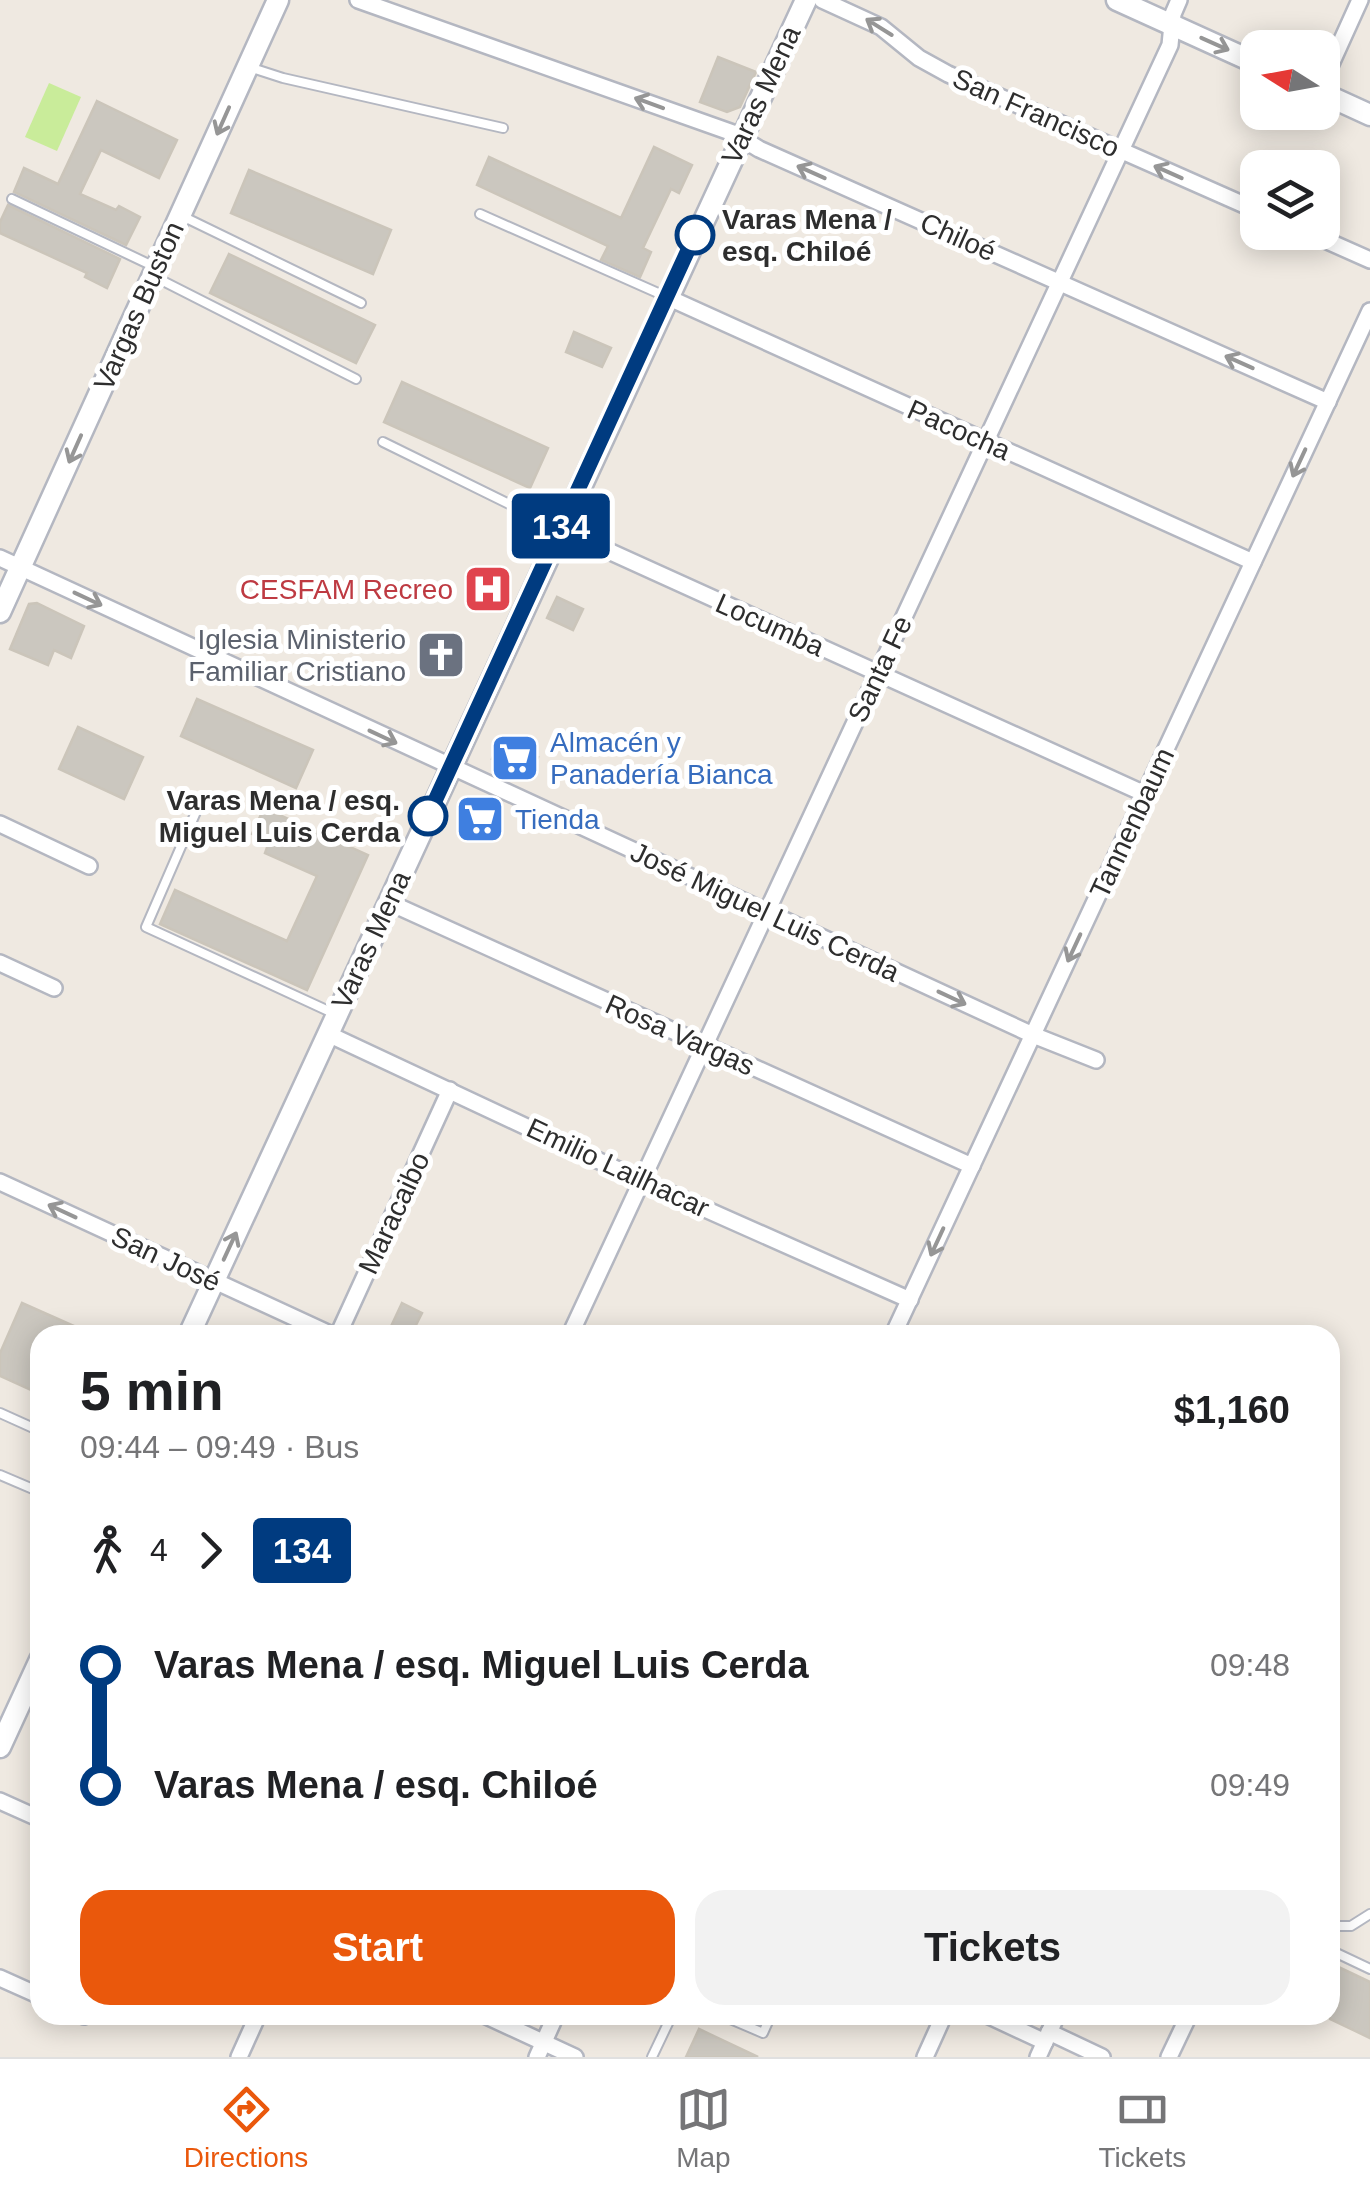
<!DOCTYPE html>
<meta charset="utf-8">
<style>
:root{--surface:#fff;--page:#f2f2f2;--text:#202124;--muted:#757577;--line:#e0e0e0;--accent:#ea580c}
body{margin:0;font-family:Helvetica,sans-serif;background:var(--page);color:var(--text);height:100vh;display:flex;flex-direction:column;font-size:38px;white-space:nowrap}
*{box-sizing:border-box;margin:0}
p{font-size:32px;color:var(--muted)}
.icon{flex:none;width:55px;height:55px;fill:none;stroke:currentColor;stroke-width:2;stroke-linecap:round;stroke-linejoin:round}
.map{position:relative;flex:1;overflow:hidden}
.side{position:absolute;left:30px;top:1325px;width:1310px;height:700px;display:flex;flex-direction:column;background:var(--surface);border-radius:30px;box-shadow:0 5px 25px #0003}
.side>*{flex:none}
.badge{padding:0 20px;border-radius:8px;font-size:35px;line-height:65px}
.needle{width:65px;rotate:281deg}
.buttons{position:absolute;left:1240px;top:30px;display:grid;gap:20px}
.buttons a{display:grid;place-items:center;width:100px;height:100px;border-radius:20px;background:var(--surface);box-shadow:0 5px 25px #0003;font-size:50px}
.map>.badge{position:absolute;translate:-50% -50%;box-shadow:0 0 0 5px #fff}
.legs{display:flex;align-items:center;gap:15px;height:110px;padding:0 50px;font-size:32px}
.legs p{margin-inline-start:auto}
.overview{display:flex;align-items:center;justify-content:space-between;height:170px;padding:0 50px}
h1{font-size:55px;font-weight:600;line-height:75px}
.cta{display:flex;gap:20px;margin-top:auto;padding:20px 50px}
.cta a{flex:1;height:115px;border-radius:30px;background:var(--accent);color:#fff;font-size:40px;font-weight:600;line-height:115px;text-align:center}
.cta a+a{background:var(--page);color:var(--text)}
ul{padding:0 50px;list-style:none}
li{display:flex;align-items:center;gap:35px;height:120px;font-size:38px}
li i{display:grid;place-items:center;width:15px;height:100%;margin:0 12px;background:currentColor}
li i::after{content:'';width:25px;height:25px;margin:-12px;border:8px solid;border-radius:50%;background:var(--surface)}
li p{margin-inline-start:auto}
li:first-child i{background:linear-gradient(#0000 50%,currentColor 0)}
li:last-child i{background:linear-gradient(currentColor 50%,#0000 0)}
.tab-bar{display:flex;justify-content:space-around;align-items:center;height:140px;border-top:2px solid var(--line);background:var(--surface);font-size:28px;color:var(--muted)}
.tab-bar a{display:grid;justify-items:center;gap:5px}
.tab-bar .active{color:var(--accent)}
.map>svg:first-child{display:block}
</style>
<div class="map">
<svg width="1370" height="2057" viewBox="0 0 1370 2057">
<rect width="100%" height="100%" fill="#efe9e1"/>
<polygon fill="#c9ec9a" points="49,83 81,97 57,151 25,137"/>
<g fill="#cbc7bf" stroke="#cbc5ba" stroke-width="2.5">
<polygon points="718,57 756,72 740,107 727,112 700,102"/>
<polygon points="97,101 177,140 159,178 101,150 80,194 116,210 119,206 140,217 126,245 14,192 24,168 58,184"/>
<polygon points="654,147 692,165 679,193 671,189 643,248 651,252 640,277 601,260 608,246 477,185 489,157 621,218"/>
<polygon points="249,170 391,230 373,274 231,213"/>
<polygon points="8,205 120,259 107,288 85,277 87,273 0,233 0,222"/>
<polygon points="229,254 375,325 356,363 210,293"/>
<polygon points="574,332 611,348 602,367 566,352"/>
<polygon points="402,382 548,448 530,488 384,422"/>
<polygon points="557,597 583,609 573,630 547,618"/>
<polygon points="37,603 84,626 71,658 54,650 48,665 10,649 29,604"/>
<polygon points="197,699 313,750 296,788 181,736"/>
<polygon points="78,727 143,757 124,799 59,769"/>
<polygon points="501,740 538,757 529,776 492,759"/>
<polygon points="473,802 497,813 488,835 463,825"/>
<polygon points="264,808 368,855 307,990 160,924 175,890 287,941 317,876 265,853 269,842 252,834"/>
<polygon points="22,1303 94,1335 40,1335 40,1394 0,1376 0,1353"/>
<polygon points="402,1303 422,1313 411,1335 387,1335"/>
<polygon points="1330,1963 1370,1982 1370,2038 1330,2019"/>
<polygon points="699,2029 758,2057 686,2057"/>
</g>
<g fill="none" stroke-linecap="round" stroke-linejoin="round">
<g stroke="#b4b7c1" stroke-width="12">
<g id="service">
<polyline points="249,67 283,78 503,128"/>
<polyline points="12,199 157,268"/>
<polyline points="480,214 667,297"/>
<polyline points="180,215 361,303"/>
<polyline points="153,276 356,379"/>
<polyline points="383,442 560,529"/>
<polyline points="199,805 146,927 335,1014"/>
<polyline points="0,1413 40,1431"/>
<polyline points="0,1475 40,1492"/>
<polyline points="1330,1926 1351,1926 1370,1914"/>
<polyline points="1330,1950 1370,1969"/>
<polyline points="721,2015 763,2033 771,2015"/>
<polyline points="652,2057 672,2015"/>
</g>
</g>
<g stroke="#b4b7c1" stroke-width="20">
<g id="minor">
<polyline points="358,0 733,133 759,149 1328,402"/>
<polyline points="822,0 881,27 919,58 948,74 1258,211"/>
<polyline points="1322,84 1360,0"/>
<polyline points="1307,232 1370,260"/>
<polyline points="667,297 1253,562"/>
<polyline points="560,529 1145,794"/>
<polyline points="0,558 1033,1035 1096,1060"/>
<polyline points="0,824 89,866"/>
<polyline points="388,902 972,1166"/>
<polyline points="0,963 54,988"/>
<polyline points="328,1034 642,1181 910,1300"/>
<polyline points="0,1182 332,1335"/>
<polyline points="338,1335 450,1090"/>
<polyline points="439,1335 456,1335"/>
<polyline points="570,1335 1170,45 1173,14 1179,0"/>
<polyline points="893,1335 1370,311"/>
<polyline points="0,1801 40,1819"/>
<polyline points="0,1978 40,1996"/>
<polyline points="82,2015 84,2016"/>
<polyline points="484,2015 575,2057"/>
<polyline points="987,2015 1045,2042"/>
<polyline points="1049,2032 1102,2057"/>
<polyline points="239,2057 258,2015"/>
<polyline points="537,2057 556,2015"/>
<polyline points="925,2057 944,2015"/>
<polyline points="1038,2057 1057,2015"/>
<polyline points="1169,2057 1189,2015"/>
</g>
</g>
<g stroke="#b4b7c1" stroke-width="25">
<g id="tertiary">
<polyline points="1117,0 1258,64"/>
<polyline points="1322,93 1370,115"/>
<polyline points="0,612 278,0"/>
<polyline points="189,1335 806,0"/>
<polyline points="0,1747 40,1660"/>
</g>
</g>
<use href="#service" stroke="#fff" stroke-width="8"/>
<use href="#minor" stroke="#fff" stroke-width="15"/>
<use href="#tertiary" stroke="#fff" stroke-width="20"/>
</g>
<defs><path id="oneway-shaft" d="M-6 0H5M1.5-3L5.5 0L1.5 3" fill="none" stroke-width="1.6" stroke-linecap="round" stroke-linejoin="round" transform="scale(2.5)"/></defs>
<g stroke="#969696">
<use href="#oneway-shaft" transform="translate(879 27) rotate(-148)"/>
<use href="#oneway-shaft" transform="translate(1215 44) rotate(24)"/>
<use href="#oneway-shaft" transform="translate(649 103) rotate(-160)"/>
<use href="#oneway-shaft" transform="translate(223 121) rotate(114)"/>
<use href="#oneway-shaft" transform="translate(811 172) rotate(-156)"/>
<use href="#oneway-shaft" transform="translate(1168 172) rotate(-156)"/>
<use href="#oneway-shaft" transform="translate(1239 362) rotate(-156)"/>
<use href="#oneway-shaft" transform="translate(75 449) rotate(114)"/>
<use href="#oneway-shaft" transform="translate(1299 463) rotate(115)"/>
<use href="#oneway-shaft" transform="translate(88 599) rotate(25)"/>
<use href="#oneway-shaft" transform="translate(383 737) rotate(25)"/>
<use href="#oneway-shaft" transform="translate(1074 948) rotate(115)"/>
<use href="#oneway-shaft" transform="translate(952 998) rotate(25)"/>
<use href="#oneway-shaft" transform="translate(62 1211) rotate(-155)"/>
<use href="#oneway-shaft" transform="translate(937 1242) rotate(115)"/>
<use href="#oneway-shaft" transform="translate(230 1246) rotate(-65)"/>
</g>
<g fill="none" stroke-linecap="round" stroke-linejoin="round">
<g stroke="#fff" stroke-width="22">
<polyline id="line-1" points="428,816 695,235"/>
</g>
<use href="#line-1" stroke="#003b80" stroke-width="15"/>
</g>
<defs>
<g id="hospital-square" transform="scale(2.5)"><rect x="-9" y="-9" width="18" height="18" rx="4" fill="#e0444e" stroke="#fff"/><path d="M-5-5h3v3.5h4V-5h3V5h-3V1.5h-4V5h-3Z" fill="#fff"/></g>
<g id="church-square" transform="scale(2.5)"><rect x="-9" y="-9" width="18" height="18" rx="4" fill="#6b7280" stroke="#fff"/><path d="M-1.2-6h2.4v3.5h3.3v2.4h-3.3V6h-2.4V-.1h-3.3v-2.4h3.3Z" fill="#fff"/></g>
<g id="supermarket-square" transform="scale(2.5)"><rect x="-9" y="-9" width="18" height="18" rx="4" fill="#3f7fe0" stroke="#fff"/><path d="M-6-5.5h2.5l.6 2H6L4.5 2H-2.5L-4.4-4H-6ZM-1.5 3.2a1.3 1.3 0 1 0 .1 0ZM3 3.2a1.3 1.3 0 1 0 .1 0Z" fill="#fff"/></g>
</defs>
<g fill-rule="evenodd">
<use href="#hospital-square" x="488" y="589"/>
<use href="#church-square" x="441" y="655"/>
<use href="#supermarket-square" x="515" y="758"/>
<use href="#supermarket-square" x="480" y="819"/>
</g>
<g fill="#fff" stroke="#003b80" stroke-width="5">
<circle cx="695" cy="235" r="18"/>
<circle cx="428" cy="816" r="18"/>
</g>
<g text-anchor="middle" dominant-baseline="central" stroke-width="10" stroke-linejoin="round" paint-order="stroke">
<g font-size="28" fill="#2e2e2e" stroke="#fff">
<text transform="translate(761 95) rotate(-65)">Varas Mena</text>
<text transform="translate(1036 113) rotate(24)">San Francisco</text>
<text transform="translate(958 237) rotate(24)">Chiloé</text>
<text transform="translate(139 306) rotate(-66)">Vargas Buston</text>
<text transform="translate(959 430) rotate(24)">Pacocha</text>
<text transform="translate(770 625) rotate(24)">Locumba</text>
<text transform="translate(880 669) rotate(-65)">Santa Fe</text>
<text transform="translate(1132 823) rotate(-65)">Tannenbaum</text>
<text transform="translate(765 912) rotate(25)">José Miguel Luis Cerda</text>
<text transform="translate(371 940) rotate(-65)">Varas Mena</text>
<text transform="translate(680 1035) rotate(24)">Rosa Vargas</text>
<text transform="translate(618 1168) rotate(25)">Emilio Lailhacar</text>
<text transform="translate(394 1213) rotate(-65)">Maracaibo</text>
<text transform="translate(166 1259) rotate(25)">San José</text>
</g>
<g font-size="28" font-weight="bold" fill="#2e2e2e" stroke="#fff" text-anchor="start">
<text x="722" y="219">Varas Mena /<tspan x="722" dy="32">esq. Chiloé</tspan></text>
<text x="400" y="800" text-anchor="end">Varas Mena / esq.<tspan x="400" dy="32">Miguel Luis Cerda</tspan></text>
</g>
<g font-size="28" fill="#be3a42" stroke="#fff" text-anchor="end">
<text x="453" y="589">CESFAM Recreo</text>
</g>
<g font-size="28" fill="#5b616d" stroke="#fff" text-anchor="end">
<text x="406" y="639">Iglesia Ministerio<tspan x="406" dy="32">Familiar Cristiano</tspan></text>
</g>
<g font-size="28" fill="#366cbe" stroke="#fff" text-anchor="start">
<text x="550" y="742">Almacén y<tspan x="550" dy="32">Panadería Bianca</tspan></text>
<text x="515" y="819">Tienda</text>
</g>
</g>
</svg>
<div class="buttons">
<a><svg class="needle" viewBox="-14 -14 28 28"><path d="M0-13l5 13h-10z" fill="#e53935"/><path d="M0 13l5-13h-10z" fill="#757577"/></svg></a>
<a><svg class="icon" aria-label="layers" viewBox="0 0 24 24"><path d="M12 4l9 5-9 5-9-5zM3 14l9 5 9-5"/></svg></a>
</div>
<b class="badge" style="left:561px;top:526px;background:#003b80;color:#fff">134</b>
<section class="side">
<div class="overview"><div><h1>5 min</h1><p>09:44 – 09:49 · Bus</p></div><b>$1,160</b></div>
<div class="legs"><svg class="icon" aria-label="walk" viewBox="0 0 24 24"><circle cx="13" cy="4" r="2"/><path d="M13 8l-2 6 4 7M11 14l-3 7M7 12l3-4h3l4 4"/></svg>4<svg class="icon" aria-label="forward" viewBox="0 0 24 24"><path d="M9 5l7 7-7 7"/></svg><b class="badge" style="background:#003b80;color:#fff">134</b></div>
<ul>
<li><i style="color:#003b80"></i><b>Varas Mena / esq. Miguel Luis Cerda</b><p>09:48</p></li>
<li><i style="color:#003b80"></i><b>Varas Mena / esq. Chiloé</b><p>09:49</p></li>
</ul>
<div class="cta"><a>Start</a><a>Tickets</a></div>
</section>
</div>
<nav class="tab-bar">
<a class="active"><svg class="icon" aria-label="directions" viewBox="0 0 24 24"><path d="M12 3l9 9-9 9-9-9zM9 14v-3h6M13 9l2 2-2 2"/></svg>Directions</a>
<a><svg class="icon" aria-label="map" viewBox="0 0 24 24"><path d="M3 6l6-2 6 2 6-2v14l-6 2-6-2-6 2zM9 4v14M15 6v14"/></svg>Map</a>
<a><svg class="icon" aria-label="tickets" viewBox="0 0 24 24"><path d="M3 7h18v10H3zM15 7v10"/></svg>Tickets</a>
</nav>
